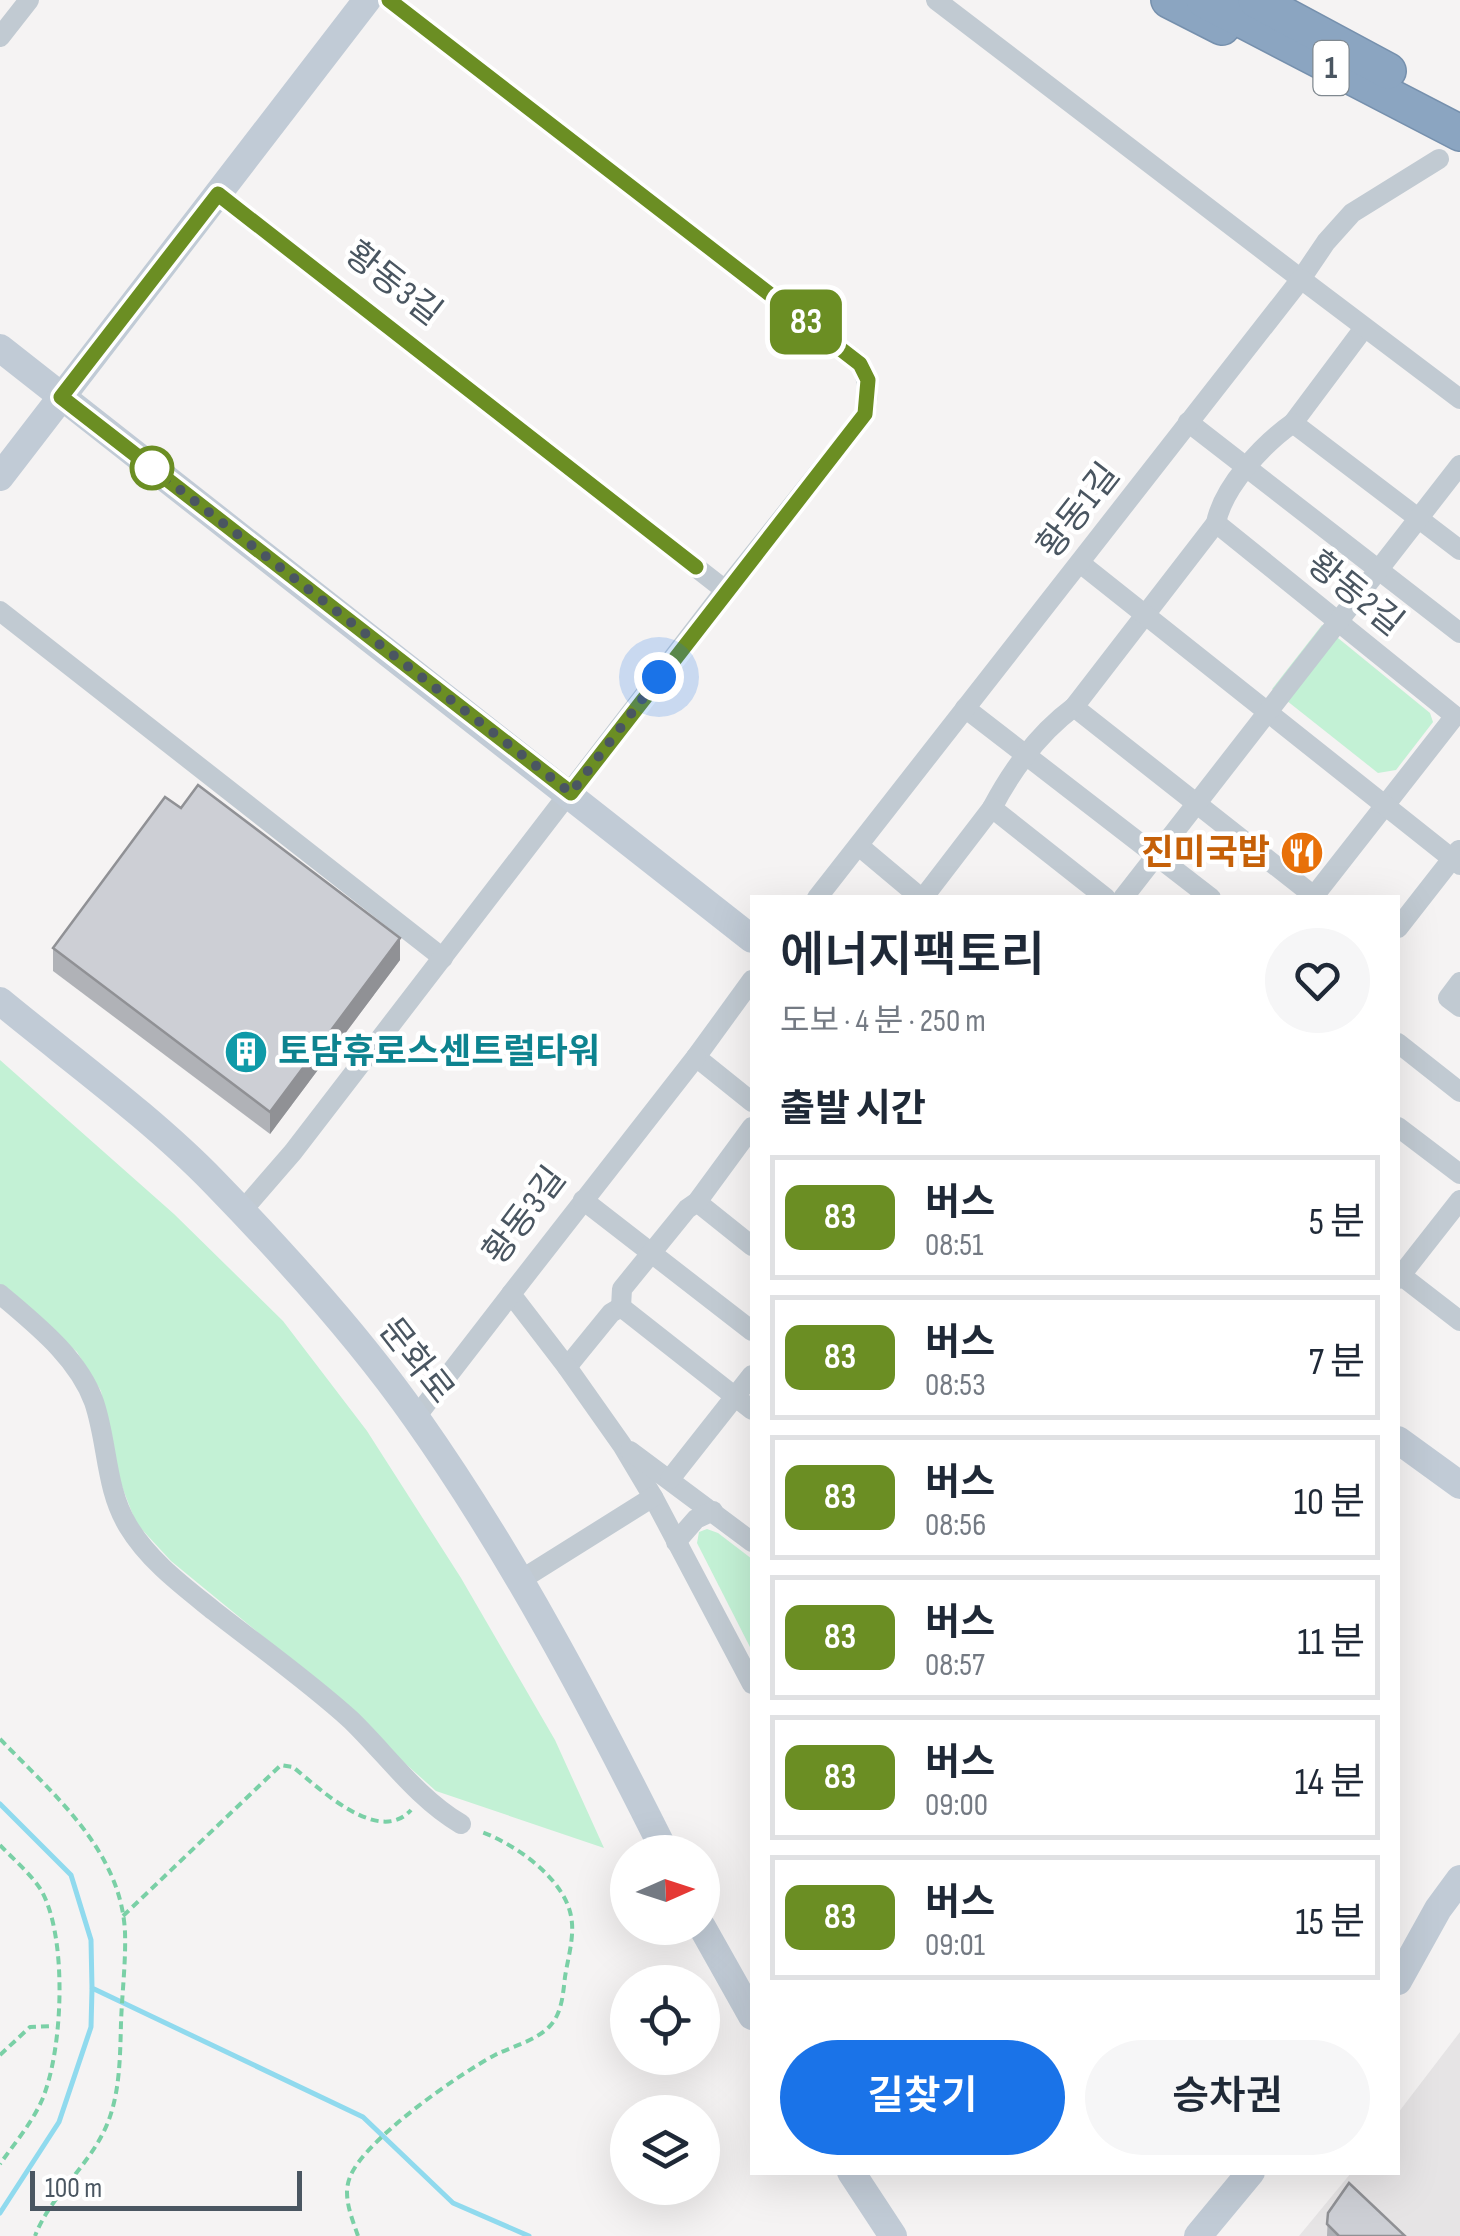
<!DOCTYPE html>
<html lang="ko">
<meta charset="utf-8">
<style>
:root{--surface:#fff;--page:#f6f6f7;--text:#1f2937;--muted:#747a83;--line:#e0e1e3;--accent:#1a73e8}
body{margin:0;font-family:"Sofia Sans Condensed","Noto Sans KR",sans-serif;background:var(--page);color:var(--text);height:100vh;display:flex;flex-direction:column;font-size:38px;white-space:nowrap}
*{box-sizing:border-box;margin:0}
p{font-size:32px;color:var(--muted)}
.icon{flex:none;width:55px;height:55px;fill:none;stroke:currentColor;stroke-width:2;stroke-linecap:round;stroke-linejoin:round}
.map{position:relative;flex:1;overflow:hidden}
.panel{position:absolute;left:750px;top:895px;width:650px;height:1280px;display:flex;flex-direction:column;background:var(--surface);border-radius:0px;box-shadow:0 10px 40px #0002}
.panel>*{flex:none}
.badge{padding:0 20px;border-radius:15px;font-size:35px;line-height:65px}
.needle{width:65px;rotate:87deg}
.buttons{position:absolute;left:610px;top:1835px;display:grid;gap:20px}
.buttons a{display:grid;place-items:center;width:110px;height:110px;border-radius:50%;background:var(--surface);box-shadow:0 10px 40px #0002;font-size:50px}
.scale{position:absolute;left:30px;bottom:25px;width:272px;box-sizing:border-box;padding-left:10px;border:5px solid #4a5661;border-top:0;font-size:28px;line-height:35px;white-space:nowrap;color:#4a5661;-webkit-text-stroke:8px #fff;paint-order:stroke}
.you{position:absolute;width:50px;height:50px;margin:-25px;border:8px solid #fff;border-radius:50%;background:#1a73e8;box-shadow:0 0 0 15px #1a73e833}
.map>.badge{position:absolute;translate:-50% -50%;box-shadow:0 0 0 5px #fff}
h2{padding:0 30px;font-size:38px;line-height:90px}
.round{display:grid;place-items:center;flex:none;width:105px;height:105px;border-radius:52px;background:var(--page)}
.overview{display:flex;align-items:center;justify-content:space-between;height:170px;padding:0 30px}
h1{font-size:48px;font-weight:600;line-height:75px}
.button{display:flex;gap:20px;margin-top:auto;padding:20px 30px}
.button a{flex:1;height:115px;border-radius:60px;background:var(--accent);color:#fff;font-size:40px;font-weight:600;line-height:115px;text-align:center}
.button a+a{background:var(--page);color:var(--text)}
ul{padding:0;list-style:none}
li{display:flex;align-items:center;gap:30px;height:125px;margin:0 20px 15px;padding:0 10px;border:5px solid var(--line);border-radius:0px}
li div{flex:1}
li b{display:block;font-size:38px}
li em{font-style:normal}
li .badge{min-width:110px;font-weight:700;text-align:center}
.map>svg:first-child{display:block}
</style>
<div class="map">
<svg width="1460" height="2236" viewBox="0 0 1460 2236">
<rect width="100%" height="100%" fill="#f5f3f3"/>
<polygon fill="#e6e4e5" points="1460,2032 1460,2236 1299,2236 1351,2173 1398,2172 1398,2113"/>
<g fill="#c3f1d5">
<polygon points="1322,625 1430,713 1433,722 1396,770 1378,773 1272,689"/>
<polygon points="0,1060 174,1214 283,1321 367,1431 461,1578 555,1740 604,1848 436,1791 266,1639 171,1561 136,1523 116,1471 101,1391 77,1352 0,1284"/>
<polygon points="707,1529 718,1533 752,1559 752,1651 697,1543 699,1532"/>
</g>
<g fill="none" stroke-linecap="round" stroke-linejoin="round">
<g stroke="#90daee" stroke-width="5">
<polyline points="0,1804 71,1875 91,1940 92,1988 363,2117 453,2203 529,2236"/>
<polyline points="0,2213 59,2122 91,2027 92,1989"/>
</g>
<g stroke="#7690ad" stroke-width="38">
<g id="highway">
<polyline points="1169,0 1222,27"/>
<polyline points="1204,0 1460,133"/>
<polyline points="1256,0 1388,71"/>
</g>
</g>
<g stroke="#7ad0a6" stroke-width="4" stroke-dasharray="8 5" stroke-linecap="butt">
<path d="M0,1739C53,1794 121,1850 125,1932C126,1962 122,1993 121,2023C120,2060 120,2102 102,2135C84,2170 49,2199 35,2236"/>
<path d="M0,1845C13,1859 31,1874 41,1890C68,1937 63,2051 42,2100C32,2123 14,2144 0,2164"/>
<path d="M123,1916L281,1765L293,1767C320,1789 379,1846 411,1810"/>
<polyline points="0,2055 30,2027 54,2026"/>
<path d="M358,2236C352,2218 342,2196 350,2177C364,2140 459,2074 495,2055C513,2046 535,2041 549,2027C562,2014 563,1994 565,1977C568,1957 575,1936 571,1916C564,1878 514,1843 479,1831"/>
</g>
<g stroke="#c1cad2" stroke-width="20">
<polyline points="936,0 1301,279 1326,242 1352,213 1439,159"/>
<polyline points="0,37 29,0"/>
<polyline points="217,194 725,590"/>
<polyline points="1364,328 1293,423 1460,550"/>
<polyline points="1188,422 1460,633"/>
<polygon points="1216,523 1455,716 1314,896 1074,707"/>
<path d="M1216,523C1223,487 1263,444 1293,423"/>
<polyline points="1080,563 1460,865"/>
<polyline points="0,611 443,958"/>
<polyline points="965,708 1211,898"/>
<path d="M992,808C1012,770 1039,733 1074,707"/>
<polyline points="859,846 921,898"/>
<polyline points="817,898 1301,279 1460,399"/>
<polyline points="923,898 992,808 1106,898"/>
<polyline points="1123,898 1460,465"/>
<polyline points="1398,928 1459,850"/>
<polyline points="752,980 696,1057 752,1102"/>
<polyline points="1460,982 1448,998 1460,1007"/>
<polyline points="1398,1043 1460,1092"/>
<polyline points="696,1057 511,1294 567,1367 611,1313 621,1307 752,1410"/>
<polyline points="1398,1127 1460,1174"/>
<polyline points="583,1200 752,1331"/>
<polyline points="697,1202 752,1246"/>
<path d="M241,1212L293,1152L725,590L865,414C869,395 869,382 860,363L389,0"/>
<polyline points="1398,1273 1460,1321"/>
<polyline points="1398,1279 1460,1200"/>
<path d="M0,1294C35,1324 78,1357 94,1402C108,1443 105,1488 128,1526C149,1561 183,1586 214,1611C260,1647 308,1681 351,1720C387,1755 418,1799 461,1824"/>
<polyline points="621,1307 622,1289 687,1209 697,1202 752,1127"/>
<polyline points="567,1367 622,1445 653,1497 752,1684"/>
<polyline points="416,1417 511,1294"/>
<polyline points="630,1451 752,1542"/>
<polyline points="670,1479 752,1375"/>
<polyline points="676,1542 696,1519 713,1511"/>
<polyline points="519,1581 653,1497"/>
</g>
<g stroke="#c1cbd6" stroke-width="28">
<polyline points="0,348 752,939"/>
<polyline points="0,477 367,0"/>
<path d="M0,1001C69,1058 152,1118 214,1182C283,1253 360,1338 416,1418C512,1554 591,1704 665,1852"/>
<polyline points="1398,1440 1460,1485"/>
<polyline points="702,1927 752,2016"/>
<polyline points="1398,1981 1438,1909 1460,1879"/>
<polyline points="851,2172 893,2236"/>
<polyline points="1198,2236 1251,2172"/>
</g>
<use href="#highway" stroke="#8ba5c1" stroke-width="35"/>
</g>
<g fill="#b0b2b7">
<polygon points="181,808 400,960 270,1134 53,971 53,948"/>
<polygon points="1328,2213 1405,2236 1327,2236"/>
</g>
<polygon fill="#909195" points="400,938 400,960 270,1134 270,1112"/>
<g fill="#cdcfd5" stroke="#909195" stroke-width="2.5">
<polygon points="198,785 400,938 270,1112 53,948 165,797 181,808"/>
<polygon points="1349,2183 1405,2236 1339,2236 1327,2224 1328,2213"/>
</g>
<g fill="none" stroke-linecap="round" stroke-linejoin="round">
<g stroke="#fff" stroke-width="22">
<polyline id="line" points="389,0 860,364 868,380 865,414 571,793 61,397 218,194 696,567"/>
</g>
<use href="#line" stroke="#6b8e23" stroke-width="15"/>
<polyline stroke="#4a5661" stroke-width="10" stroke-dasharray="0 18" points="152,468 571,793 659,677"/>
</g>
<defs>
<g id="restaurant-disc" transform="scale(2.25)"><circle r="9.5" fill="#e8710a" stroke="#fff"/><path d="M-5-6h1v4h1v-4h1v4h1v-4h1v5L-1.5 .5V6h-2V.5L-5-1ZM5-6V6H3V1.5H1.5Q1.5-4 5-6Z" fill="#fff"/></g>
<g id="building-disc" transform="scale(2.25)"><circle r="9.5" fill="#0f9aa8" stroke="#fff"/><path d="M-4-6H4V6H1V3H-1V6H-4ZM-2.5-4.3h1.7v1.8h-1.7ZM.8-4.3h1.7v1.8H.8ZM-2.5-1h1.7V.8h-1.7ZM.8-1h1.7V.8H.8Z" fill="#fff"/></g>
</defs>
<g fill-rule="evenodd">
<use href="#restaurant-disc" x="1302" y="853"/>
<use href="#building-disc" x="246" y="1052"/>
</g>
<circle fill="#fff" stroke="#6b8e23" stroke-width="5" cx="152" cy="468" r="20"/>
<g text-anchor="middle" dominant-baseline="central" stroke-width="9" stroke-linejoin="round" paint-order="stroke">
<rect fill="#fff" stroke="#808990" stroke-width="2.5" x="1313.5" y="41" width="35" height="54" rx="8"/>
<g font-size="32" font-weight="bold" fill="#4a5661">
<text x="1331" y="68">1</text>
</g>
<g font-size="35" fill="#4a5661" stroke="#fff">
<text transform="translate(393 284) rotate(38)">황동3길</text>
<text transform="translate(1079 511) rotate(-52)">황동1길</text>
<text transform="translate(1355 594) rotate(39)">황동2길</text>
<text transform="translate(525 1216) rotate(-53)">황동3길</text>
<text transform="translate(416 1361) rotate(52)">문화로</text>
</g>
<g font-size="35" font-weight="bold" fill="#c56008" stroke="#fff" text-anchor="end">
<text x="1270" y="853">진미국밥</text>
</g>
<g font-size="35" font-weight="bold" fill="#0d838f" stroke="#fff" text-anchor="start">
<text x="278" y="1052">토담휴로스센트럴타워</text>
</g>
</g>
</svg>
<div class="buttons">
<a><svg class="needle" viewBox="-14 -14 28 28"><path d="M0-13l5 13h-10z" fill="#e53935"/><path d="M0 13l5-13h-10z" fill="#747a83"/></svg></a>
<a><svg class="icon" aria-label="locate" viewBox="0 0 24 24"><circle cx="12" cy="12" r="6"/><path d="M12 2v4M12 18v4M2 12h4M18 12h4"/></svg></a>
<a><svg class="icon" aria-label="layers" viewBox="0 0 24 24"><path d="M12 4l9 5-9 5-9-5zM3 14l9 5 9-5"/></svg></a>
</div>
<div class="scale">100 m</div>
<div class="you" style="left:659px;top:677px"></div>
<b class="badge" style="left:806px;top:322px;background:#6b8e23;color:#fff">83</b>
<section class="panel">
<div class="overview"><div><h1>에너지팩토리</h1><p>도보 · 4 분 · 250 m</p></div><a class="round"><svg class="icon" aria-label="heart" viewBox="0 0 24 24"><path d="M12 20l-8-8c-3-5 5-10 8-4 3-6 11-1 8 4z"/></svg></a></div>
<h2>출발 시간</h2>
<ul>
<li><span class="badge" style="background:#6b8e23;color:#fff">83</span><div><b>버스</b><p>08:51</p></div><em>5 분</em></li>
<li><span class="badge" style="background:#6b8e23;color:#fff">83</span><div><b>버스</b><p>08:53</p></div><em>7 분</em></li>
<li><span class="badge" style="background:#6b8e23;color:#fff">83</span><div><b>버스</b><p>08:56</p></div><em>10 분</em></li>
<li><span class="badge" style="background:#6b8e23;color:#fff">83</span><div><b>버스</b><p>08:57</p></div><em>11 분</em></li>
<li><span class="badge" style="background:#6b8e23;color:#fff">83</span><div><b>버스</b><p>09:00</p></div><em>14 분</em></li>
<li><span class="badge" style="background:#6b8e23;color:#fff">83</span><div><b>버스</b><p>09:01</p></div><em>15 분</em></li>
</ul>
<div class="button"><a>길찾기</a><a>승차권</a></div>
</section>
</div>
